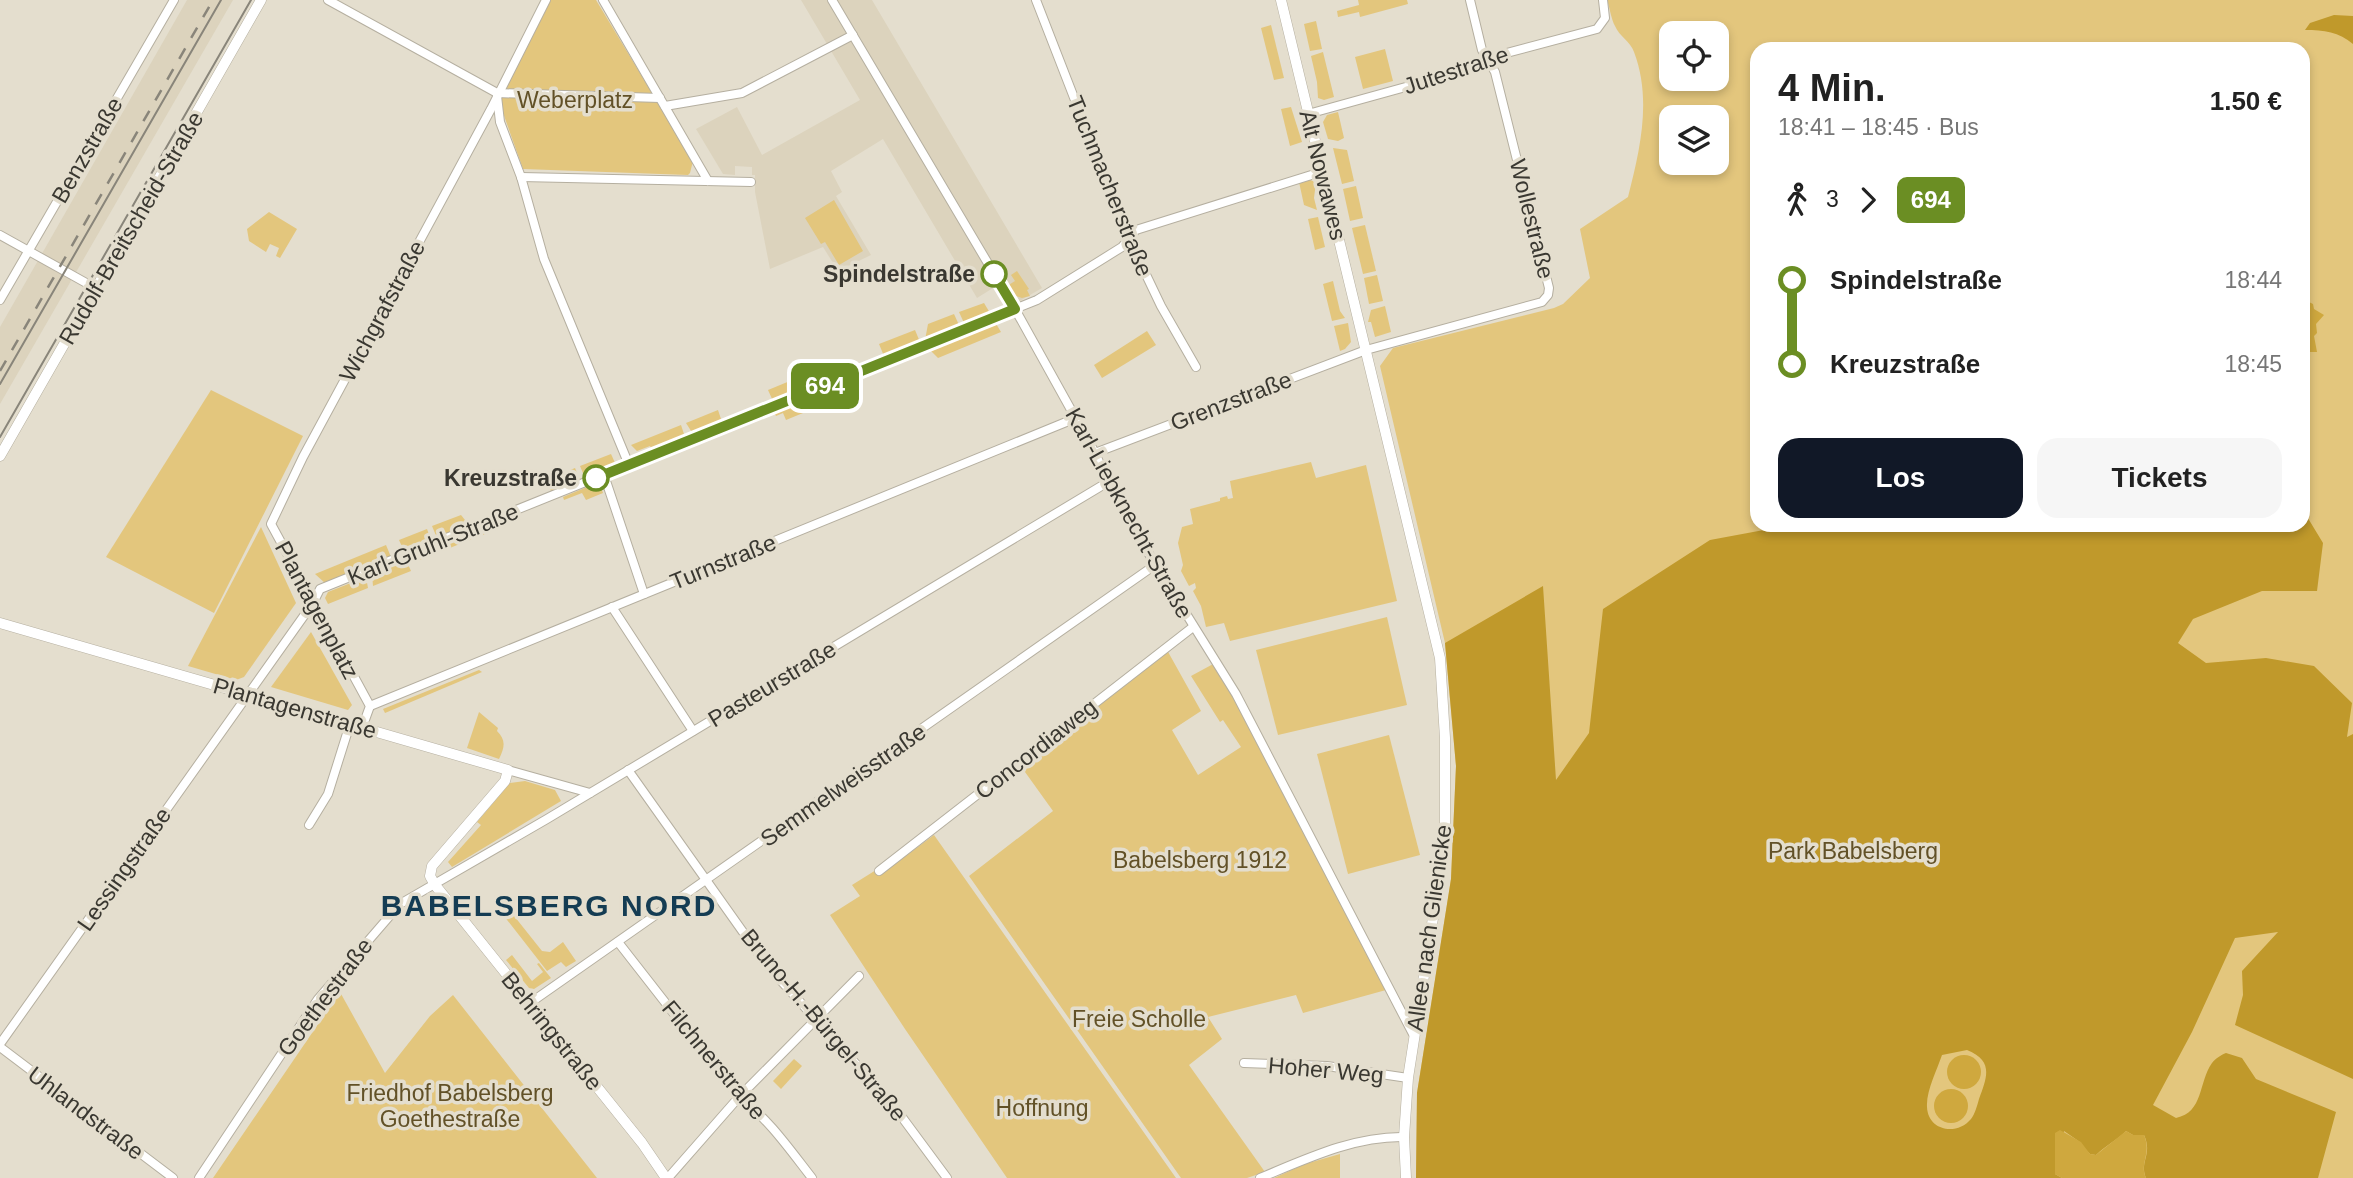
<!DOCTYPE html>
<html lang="de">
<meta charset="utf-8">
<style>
:root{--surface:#fff;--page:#f6f6f6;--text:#222;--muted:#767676;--accent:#111827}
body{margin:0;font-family:Arial,sans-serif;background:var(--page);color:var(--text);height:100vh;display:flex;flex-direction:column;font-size:26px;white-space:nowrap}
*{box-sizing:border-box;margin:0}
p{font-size:23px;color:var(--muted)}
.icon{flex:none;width:38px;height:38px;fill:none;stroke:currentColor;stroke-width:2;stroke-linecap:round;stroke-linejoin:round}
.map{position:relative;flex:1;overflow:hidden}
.panel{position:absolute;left:1750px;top:42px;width:560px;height:490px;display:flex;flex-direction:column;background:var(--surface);border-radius:21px;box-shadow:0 4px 10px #0003}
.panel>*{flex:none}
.badge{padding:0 14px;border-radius:10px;font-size:24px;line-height:46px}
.tools{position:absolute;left:1659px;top:21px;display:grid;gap:14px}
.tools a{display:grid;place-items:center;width:70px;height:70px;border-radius:14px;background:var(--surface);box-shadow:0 4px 10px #0003;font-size:35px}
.map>.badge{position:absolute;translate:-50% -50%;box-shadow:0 0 0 4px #fff}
.legs{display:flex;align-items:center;gap:10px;height:77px;padding:0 28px;font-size:23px}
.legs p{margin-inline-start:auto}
.summary{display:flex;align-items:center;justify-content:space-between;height:119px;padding:0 28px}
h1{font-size:38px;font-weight:700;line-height:52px}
.primary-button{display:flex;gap:14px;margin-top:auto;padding:14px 28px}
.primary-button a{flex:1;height:80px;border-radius:21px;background:var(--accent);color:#fff;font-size:28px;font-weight:700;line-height:80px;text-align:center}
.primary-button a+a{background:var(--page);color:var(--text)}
ul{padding:0 28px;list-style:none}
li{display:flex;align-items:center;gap:24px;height:84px;font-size:26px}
li i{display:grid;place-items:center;width:10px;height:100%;margin:0 9px;background:currentColor}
li i::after{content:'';width:18px;height:18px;margin:-9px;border:5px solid;border-radius:50%;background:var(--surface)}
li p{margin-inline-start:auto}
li:first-child i{background:linear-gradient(#0000 50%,currentColor 0)}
li:last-child i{background:linear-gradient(currentColor 50%,#0000 0)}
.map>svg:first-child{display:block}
</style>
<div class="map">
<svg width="2353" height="1178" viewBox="0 0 2353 1178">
<rect width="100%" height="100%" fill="#e4dece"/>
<g fill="#dcd3bd">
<polygon points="187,0 233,0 0,404 0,327"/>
<polygon points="801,0 872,0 1042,288 1018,302 993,288 977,298 883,139 831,171 842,192 836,196 871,255 838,271 823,247 770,269 755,192 755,175 752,175 752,167 735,166 735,175 723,174 696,129 737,107 762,155 860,100"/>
</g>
<g fill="#e3c67d" fill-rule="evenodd">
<polygon points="550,0 596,0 693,161 690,173 688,175 523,169 497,96"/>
<polygon points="1358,0 1407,0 1408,4 1360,17 1359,12 1338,17 1337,11 1359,5"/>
<path d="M1607,0H2353V1178H1416L1417,1093L1451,879L1456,766L1445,643L1380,366L1393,348L1554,308L1563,304L1590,278L1580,229L1628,197C1640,150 1652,99 1634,52C1631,42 1619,36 1615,26C1611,19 1610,8 1607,0ZM1671,33H1717V79H1671ZM1757,49H2303V525H1757ZM1671,117H1717V163H1671Z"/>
<polygon points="1316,21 1322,49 1310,51 1304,24"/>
<polygon points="1271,25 1284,78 1274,80 1261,28"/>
<polygon points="1385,49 1393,81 1363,89 1355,57"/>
<polygon points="1323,52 1334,97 1324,100 1318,98 1317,82 1311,56"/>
<polygon points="1291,107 1302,142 1290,146 1281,109"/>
<polygon points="1338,112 1344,138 1338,141 1328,139 1323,122 1327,115"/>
<polygon points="1333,148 1347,150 1354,181 1342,184"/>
<polygon points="1310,180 1316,182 1314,198 1317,210 1304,205 1299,182"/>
<polygon points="1356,186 1363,218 1350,221 1343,189"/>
<polygon points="834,200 863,251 839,265 825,242 821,244 805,218"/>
<polygon points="269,212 297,229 280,258 276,256 279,248 270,244 266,252 249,241 247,229"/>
<polygon points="1318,217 1325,247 1315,250 1308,219"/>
<polygon points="1365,225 1376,271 1363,274 1352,228"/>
<polygon points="1017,271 1029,289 1027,290 1030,296 1022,298 1016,296 1007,286 1015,281 1011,275"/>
<polygon points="1377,275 1383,301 1369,304 1364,278"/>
<polygon points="1333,281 1340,311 1345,318 1332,321 1323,284"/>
<polygon points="984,303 990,313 964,323 959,312"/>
<polygon points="1385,306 1391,332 1375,337 1371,322 1368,322 1371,310"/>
<polygon points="954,314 959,325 925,340 928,324"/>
<polygon points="995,322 1001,332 938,358 929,349"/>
<polygon points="1348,323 1351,342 1345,349 1340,351 1334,326"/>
<polygon points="915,330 920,342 884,356 879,344"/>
<polygon points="1147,331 1156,345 1102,378 1094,365"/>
<polygon points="836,362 841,374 815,384 810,373"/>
<polygon points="802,376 807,387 773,401 768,390"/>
<polygon points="843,384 847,394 836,399 834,394 818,401 820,406 786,420 783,413 776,416 774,412"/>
<polygon points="211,390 303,436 214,613 106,557"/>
<polygon points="718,410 722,422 693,434 686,423"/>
<polygon points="681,425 685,437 652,450 650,446 637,451 631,445"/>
<polygon points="611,454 616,465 585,478 580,466"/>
<polygon points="1311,462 1316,478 1366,465 1397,601 1230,641 1224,623 1206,627 1201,606 1193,591 1196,588 1195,583 1189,586 1181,571 1183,565 1178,543 1182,527 1193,524 1190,509 1220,501 1220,498 1227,496 1228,499 1233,498 1230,481"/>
<polygon points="575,468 580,480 551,491 547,480"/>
<polygon points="599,482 603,493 586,500 582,493 564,500 563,497"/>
<polygon points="461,515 469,525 437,538 432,526"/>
<polygon points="261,527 296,603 244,677 236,680 188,666"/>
<polygon points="427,529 431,540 404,551 399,540"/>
<polygon points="483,529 485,534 417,561 416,556"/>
<polygon points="386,545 391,557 325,583 315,574"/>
<polygon points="406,560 411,571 373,586 372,574"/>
<polygon points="366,577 368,588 328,604 325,598 328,592"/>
<polygon points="1387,617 1407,705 1278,735 1256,650"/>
<polygon points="311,632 352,705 348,710 271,687"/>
<polygon points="1167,650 1201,711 1172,730 1198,775 1241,747 1223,720 1220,722 1191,676 1215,663 1386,990 1303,1013 1296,995 1208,1017 1222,1039 1189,1065 1265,1172 1247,1178 1181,1178 969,876 1053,811 1020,765"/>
<polygon points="479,670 482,672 385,713 383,709"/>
<path d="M479,712L498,728L497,731C506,740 505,747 499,759L467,748Z"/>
<polygon points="1389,735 1420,855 1348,874 1317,754"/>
<polygon points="525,781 555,790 561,801 452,867 448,862 481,825 477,822 510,783"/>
<polygon points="934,835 1176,1178 1007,1178 905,1029 830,915 860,896 852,885 876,870 880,875"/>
<polygon points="503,902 542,951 550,952 563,942 576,961 566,967 561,962 547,971 497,907"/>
<polygon points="512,955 532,981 543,972 537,964 539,963 551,978 534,989 529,988 506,960"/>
<polygon points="340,992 385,1073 430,1016 453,995 597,1178 213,1178"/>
<polygon points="794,1059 802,1066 781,1089 773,1081"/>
<polygon points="1340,1154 1340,1178 1274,1178 1305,1164"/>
</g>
<g fill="#c0992b" fill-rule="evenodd">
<path d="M2334,15L2353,16V44C2339,32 2324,30 2305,30L2310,23Z"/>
<path d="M2303,510L2323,543L2317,591H2262L2193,619L2178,643L2206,663L2266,658L2314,666L2352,703L2347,737L2353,734V1079L2235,1025L2243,995L2242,971L2278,932L2235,938L2192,1032L2153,1105L2176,1118C2204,1112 2198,1083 2212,1063C2215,1059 2221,1055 2226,1053L2242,1058L2256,1079L2336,1112L2318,1178H2146C2139,1162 2153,1154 2144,1135H2133L2126,1131C2116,1141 2106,1145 2096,1155L2090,1154L2077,1140L2064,1131L2055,1174L2062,1178H1416L1417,1093L1451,879L1456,766L1445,643L1543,586L1556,780L1589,733L1603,609L1710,540L1790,525H2303ZM1967,1050C1994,1061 1987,1077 1979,1099C1977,1106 1975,1114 1971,1119C1957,1136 1928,1131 1927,1107C1926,1091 1937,1070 1942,1055Z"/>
</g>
<g fill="#cfa83e">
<polygon points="2303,299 2313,304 2314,309 2324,315 2316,324 2317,333 2314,336 2317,352 2303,352 2303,322 2308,318 2303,316"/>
<circle cx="1964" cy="1072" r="17"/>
<circle cx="1951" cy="1106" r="17"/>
<path d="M2060,1130L2081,1142L2090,1154L2096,1155L2126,1131L2133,1135H2144C2152,1154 2139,1163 2146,1178H2062L2055,1174V1133Z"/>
</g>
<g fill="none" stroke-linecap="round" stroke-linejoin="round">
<g stroke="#b5afa0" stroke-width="10">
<g id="minor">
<polyline points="328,0 497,93 660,98"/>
<polyline points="603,0 708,181"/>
<polyline points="832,0 1015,309 1095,453 1108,482 1144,546 1236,694 1413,1034"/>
<polyline points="1036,0 1129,239 1161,306 1196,367"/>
<polyline points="497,96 500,122 521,177 544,259 629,465"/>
<polyline points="665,106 742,93 853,35"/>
<polyline points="1308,114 1478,67 1499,55 1597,29 1605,18 1603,0"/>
<polyline points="521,177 751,182"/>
<polyline points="0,235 97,289"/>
<polyline points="0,300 174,0"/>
<polyline points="1095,453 1366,350 1542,302 1548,295 1549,288 1495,72 1482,50 1470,0"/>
<polyline points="604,475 644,594"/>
<polyline points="612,607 693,731"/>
<polyline points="370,706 1076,418"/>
<polyline points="362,728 370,706 271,524 303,457 491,109 546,0"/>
<polyline points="508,770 590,793"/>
<polyline points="628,770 765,963 893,1105 947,1178"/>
<polyline points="309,825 328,794 350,724"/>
<polyline points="879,871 1193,627"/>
<path d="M618,942L739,1097C768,1118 790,1150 812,1178"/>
<polyline points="530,1003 1155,565"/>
<polyline points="0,1044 313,603 320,589 1037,300 1122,247 1136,230 1321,172"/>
<polyline points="0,1047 173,1178"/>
<polyline points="1244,1063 1327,1066 1408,1078"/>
<polyline points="199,1178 318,999 400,904 547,819 1108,482"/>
<polyline points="668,1178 739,1097 859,976"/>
<path d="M1260,1178C1306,1159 1354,1136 1404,1137"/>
</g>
</g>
<g stroke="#b5afa0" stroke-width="11">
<g id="tertiary">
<polyline points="1281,0 1440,658 1445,738 1445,841 1408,1078 1404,1137 1406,1178"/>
<polyline points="0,456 261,0"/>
<polyline points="0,623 508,770 505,781 432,866 430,876 435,885 642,1143 666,1178"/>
</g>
</g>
<use href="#minor" stroke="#fff" stroke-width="8"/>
<use href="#tertiary" stroke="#fff" stroke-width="10"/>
<g stroke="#89857a" stroke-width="2">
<polyline points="0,384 221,0"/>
<polyline points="0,437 251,0"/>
</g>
<polyline stroke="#89857a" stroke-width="2.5" stroke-dasharray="12 12" stroke-linecap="butt" points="0,371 213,0"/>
</g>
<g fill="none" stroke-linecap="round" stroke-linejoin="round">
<g stroke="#fff" stroke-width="16">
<polyline id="line-1" points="596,478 1015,309 994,274"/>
</g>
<use href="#line-1" stroke="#6b8e23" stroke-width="10"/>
</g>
<g fill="#fff" stroke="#6b8e23" stroke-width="3.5">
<circle cx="994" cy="274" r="12"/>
<circle cx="596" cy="478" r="12"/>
</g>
<g text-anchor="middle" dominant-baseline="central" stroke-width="7" stroke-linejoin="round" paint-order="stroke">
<g font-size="23" fill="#3a3831" stroke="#e4dece">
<text transform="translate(1456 70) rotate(-18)">Jutestraße</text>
<text transform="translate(87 150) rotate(-60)">Benzstraße</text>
<text transform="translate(1323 175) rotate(76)">Alt Nowawes</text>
<text transform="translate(1110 186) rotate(68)">Tuchmacherstraße</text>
<text transform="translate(1532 219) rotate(76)">Wollestraße</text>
<text transform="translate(131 228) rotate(-60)">Rudolf-Breitscheid-Straße</text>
<text transform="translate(382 311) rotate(-62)">Wichgrafstraße</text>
<text transform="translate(1231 401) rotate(-21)">Grenzstraße</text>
<text transform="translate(1129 513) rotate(61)">Karl-Liebknecht-Straße</text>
<text transform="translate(433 544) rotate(-22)">Karl-Gruhl-Straße</text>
<text transform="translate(723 562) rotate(-22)">Turnstraße</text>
<text transform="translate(317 610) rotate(62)">Plantagenplatz</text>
<text transform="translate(772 684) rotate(-31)">Pasteurstraße</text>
<text transform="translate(295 708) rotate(16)">Plantagenstraße</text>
<text transform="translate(1036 749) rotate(-38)">Concordiaweg</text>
<text transform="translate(843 785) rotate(-35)">Semmelweisstraße</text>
<text transform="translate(124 869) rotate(-55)">Lessingstraße</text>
<text transform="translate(1429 928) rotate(-82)">Allee nach Glienicke</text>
<text transform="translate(325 997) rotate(-53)">Goethestraße</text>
<text transform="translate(824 1025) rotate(50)">Bruno-H.-Bürgel-Straße</text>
<text transform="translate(552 1031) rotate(51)">Behringstraße</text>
<text transform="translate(714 1060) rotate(50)">Filchnerstraße</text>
<text transform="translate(1326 1070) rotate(5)">Hoher Weg</text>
<text transform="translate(86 1113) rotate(37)">Uhlandstraße</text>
</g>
<g font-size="23" fill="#625127" stroke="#e4dece">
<text x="575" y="100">Weberplatz</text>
<text x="1853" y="851">Park Babelsberg</text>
<text x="1200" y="860">Babelsberg 1912</text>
<text x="1139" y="1019">Freie Scholle</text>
<text x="450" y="1093">Friedhof Babelsberg<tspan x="450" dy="26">Goethestraße</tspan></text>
<text x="1042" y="1108">Hoffnung</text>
</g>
<g font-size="23" font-weight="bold" fill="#3a3831" stroke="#e4dece" text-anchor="end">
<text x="975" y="274">Spindelstraße</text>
<text x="577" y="478">Kreuzstraße</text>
</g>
<g font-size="30" font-weight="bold" letter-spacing="2" fill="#143c53" stroke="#e4dece">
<text x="549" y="905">BABELSBERG NORD</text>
</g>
</g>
</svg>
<div class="tools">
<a><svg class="icon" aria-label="locate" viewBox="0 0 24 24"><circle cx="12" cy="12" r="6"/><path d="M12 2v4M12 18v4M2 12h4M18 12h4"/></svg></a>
<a><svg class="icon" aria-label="layers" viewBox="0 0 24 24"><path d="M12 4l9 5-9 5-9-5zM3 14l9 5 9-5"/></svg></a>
</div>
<b class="badge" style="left:825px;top:386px;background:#6b8e23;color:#fff">694</b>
<section class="panel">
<div class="summary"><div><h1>4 Min.</h1><p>18:41 – 18:45 · Bus</p></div><b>1.50 €</b></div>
<div class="legs"><svg class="icon" aria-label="walk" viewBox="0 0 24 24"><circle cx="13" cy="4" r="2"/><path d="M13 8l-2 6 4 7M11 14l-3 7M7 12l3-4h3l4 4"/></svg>3<svg class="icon" aria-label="forward" viewBox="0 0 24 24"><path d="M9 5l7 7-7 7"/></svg><b class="badge" style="background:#6b8e23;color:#fff">694</b></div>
<ul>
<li><i style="color:#6b8e23"></i><b>Spindelstraße</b><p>18:44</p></li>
<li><i style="color:#6b8e23"></i><b>Kreuzstraße</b><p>18:45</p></li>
</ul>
<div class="primary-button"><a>Los</a><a>Tickets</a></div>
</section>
</div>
